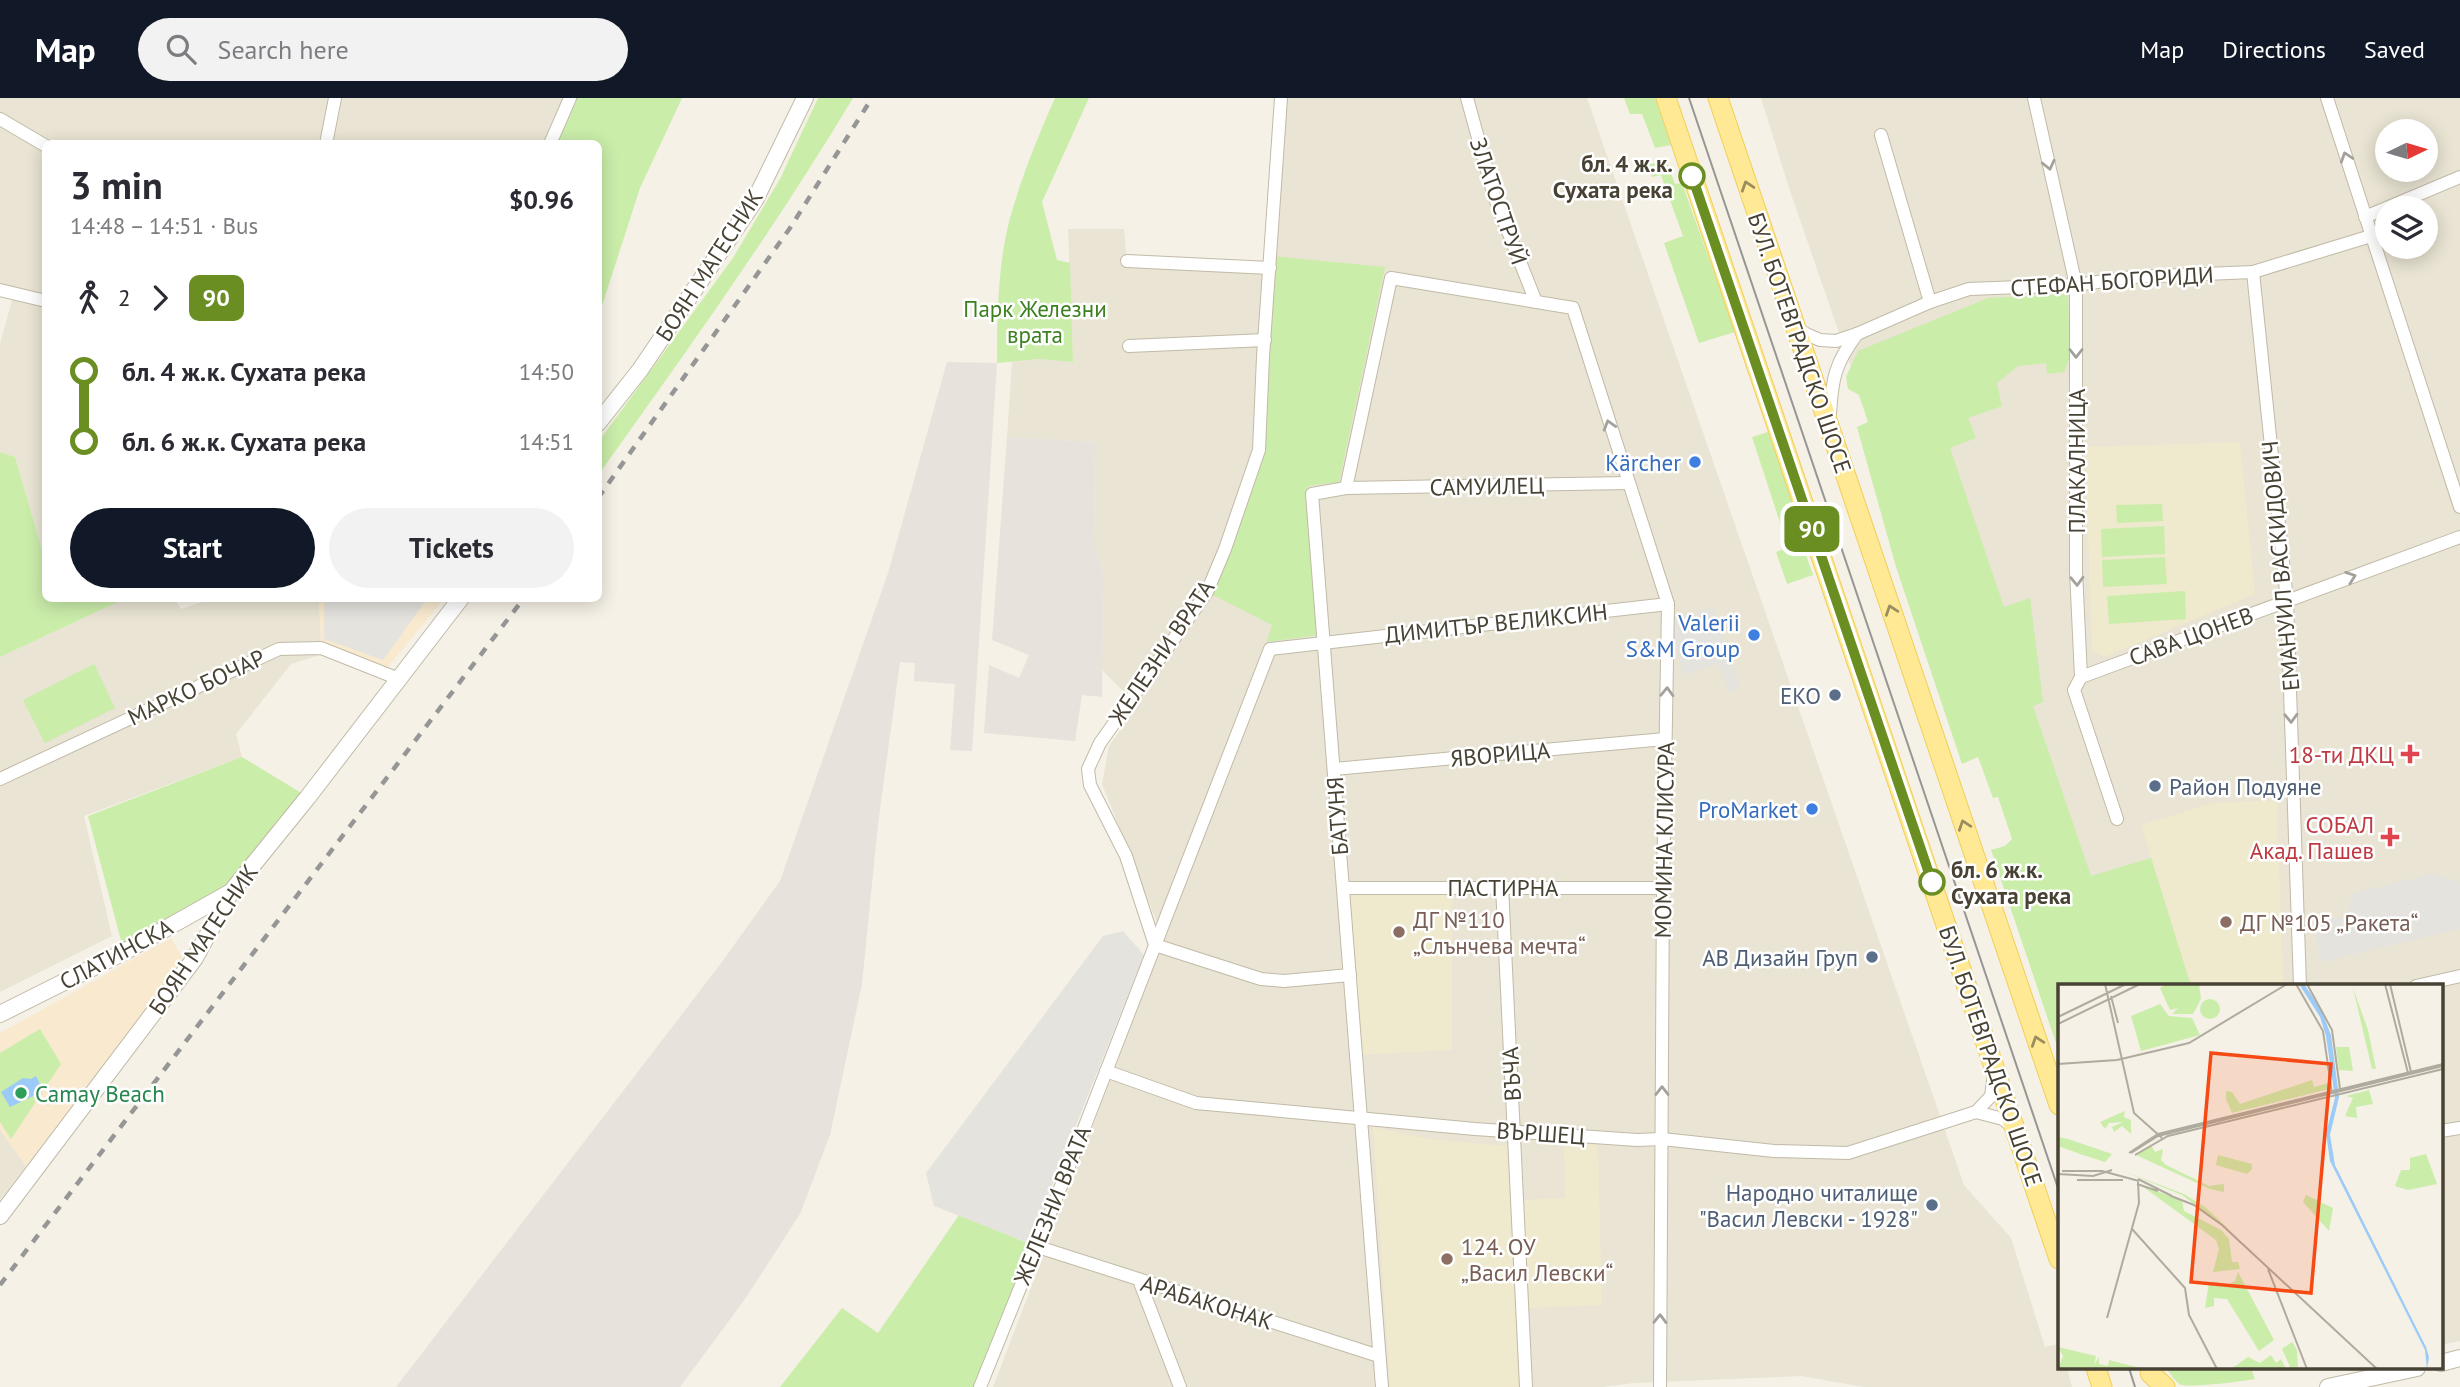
<!DOCTYPE html>
<meta charset="utf-8">
<style>
:root{--surface:#fff;--page:#f2f2f3;--text:#2b2b33;--muted:#7c7c81;--accent:#111827}
body{margin:0;font-family:"PT Sans",sans-serif;background:var(--page);color:var(--text);height:100vh;display:flex;flex-direction:column;font-size:26px;white-space:nowrap}
*{box-sizing:border-box;margin:0}
p{font-size:23px;color:var(--muted)}
.icon{flex:none;width:38px;height:38px;fill:none;stroke:currentColor;stroke-width:2;stroke-linecap:round;stroke-linejoin:round}
.map{position:relative;flex:1;overflow:hidden}
.side{position:absolute;left:42px;top:42px;width:560px;height:462px;display:flex;flex-direction:column;background:var(--surface);border-radius:10px;box-shadow:0 4px 18px #0003}
.side>*{flex:none}
.badge{padding:0 14px;border-radius:10px;font-size:24px;line-height:46px}
.needle{width:46px;rotate:85deg}
.fabs{position:absolute;left:2375px;top:21px;display:grid;gap:14px}
.fabs a{display:grid;place-items:center;width:63px;height:63px;border-radius:50%;background:var(--surface);box-shadow:0 4px 18px #0003;font-size:35px}
.map>.badge{position:absolute;translate:-50% -50%;box-shadow:0 0 0 4px #fff}
.legs{display:flex;align-items:center;gap:10px;height:77px;padding:0 28px;font-size:23px}
.legs p{margin-inline-start:auto}
.head{display:flex;align-items:center;justify-content:space-between;height:119px;padding:0 28px}
h1{font-size:38px;font-weight:600;line-height:52px}
.primary-button{display:flex;gap:14px;margin-top:auto;padding:14px 28px}
.primary-button a{flex:1;height:80px;border-radius:42px;background:var(--accent);color:#fff;font-size:28px;font-weight:600;line-height:80px;text-align:center}
.primary-button a+a{background:var(--page);color:var(--text)}
ul{padding:0 28px;list-style:none}
li{display:flex;align-items:center;gap:24px;height:70px;font-size:26px}
li i{display:grid;place-items:center;width:10px;height:100%;margin:0 9px;background:currentColor}
li i::after{content:'';width:18px;height:18px;margin:-9px;border:5px solid;border-radius:50%;background:var(--surface)}
li p{margin-inline-start:auto}
li:first-child i{background:linear-gradient(#0000 50%,currentColor 0)}
li:last-child i{background:linear-gradient(currentColor 50%,#0000 0)}
header{display:flex;align-items:center;gap:42px;box-sizing:border-box;height:98px;padding:0 35px;background:var(--accent);color:#fff}
header strong{font-size:33px}
nav{display:flex;gap:38px;margin-inline-start:auto;font-size:24px}
.search{width:490px;height:63px;background:var(--page);display:flex;align-items:center;gap:18px;box-sizing:border-box;padding:0 24px;border-radius:38px;color:var(--muted);font-size:26px}
.map>svg:first-child{display:block}
</style>
<header>
<strong>Map</strong>
<div class="search"><svg class="icon" aria-label="search" viewBox="0 0 24 24"><circle cx="10" cy="10" r="6"/><path d="M15 15l6 6"/></svg>Search here</div>
<nav><a>Map</a><a>Directions</a><a>Saved</a></nav>
</header>
<div class="map">
<svg width="2460" height="1289" viewBox="0 0 2460 1289">
<rect width="100%" height="100%" fill="#f5f1e6"/>
<g fill="#e9e4d3" fill-rule="evenodd">
<polygon points="0,0 570,0 550,45 46,46 45,197 0,186"/>
<polygon points="1281,0 1587,0 1964,1087 2011,1140 2045,1249 2059,1246 2059,1270 2067,1270 2072,1289 1864,1289 1801,1278 1634,1285 1602,1289 993,1289 1164,842 1102,686 1109,648 1138,608 1102,572 1103,475 1094,445 1095,344 1007,339 1012,264 1038,261 1073,264 1068,131 1124,131 1127,163 1270,170"/>
<path d="M1761,0H2460V1243L2441,1247V888H2065L1790,93ZM2387,33H2426V72H2387ZM2387,110H2426V149H2387Z"/>
<polygon points="14,195 45,203 45,462 15,359 0,354 0,246"/>
<polygon points="124,501 175,501 181,511 212,501 319,501 321,545 323,556 291,566 236,636 242,659 84,718 112,838 0,894 0,559"/>
<polygon points="0,1032 26,1068 0,1102"/>
</g>
<g fill="#f9eacf">
<polygon points="319,501 444,501 387,570 321,545"/>
<polygon points="171,840 182,859 155,899 26,1068 0,1032 0,935"/>
</g>
<g fill="#e7e2db">
<polygon points="947,264 997,265 972,653 950,652 955,586 914,583 915,565 900,564 878,726 862,886 830,1037 800,1116 745,1201 680,1289 396,1289 719,868 780,783 888,475"/>
<polygon points="1007,339 1095,344 1094,445 1103,475 1102,599 1082,597 1075,643 984,635 989,567 1019,580 1029,557 992,542"/>
</g>
<g fill="#efe9ce">
<polygon points="2240,344 2255,496 2105,559 2092,552 2085,349"/>
<polygon points="2277,702 2283,888 2191,888 2141,727 2213,705"/>
<polygon points="1452,789 1452,952 1356,957 1343,790"/>
<polygon points="1373,1029 1429,1041 1508,1048 1519,1289 1390,1289"/>
<polygon points="1564,1045 1598,1047 1602,1207 1526,1210 1521,1102 1565,1100"/>
</g>
<g fill="#caedaa">
<polygon points="570,0 682,0 640,90 599,217 598,46 550,46"/>
<path d="M818,0H853C775,130 687,253 599,376V343L733,160L780,81Z"/>
<path d="M1055,0H1089L1042,104L1057,162L1070,165L1073,264L1038,261L997,265C997,216 998,157 1013,110C1024,73 1039,36 1055,0Z"/>
<polygon points="1624,0 1655,0 1671,47 1655,50 1642,16 1630,16"/>
<polygon points="1666,62 1675,86 1682,85 1735,234 1699,245 1664,145 1683,138 1661,77 1652,79 1648,67"/>
<polygon points="1271,158 1385,169 1339,384 1308,388 1320,537 1267,544 1272,527 1207,494 1259,352"/>
<polygon points="2068,196 2070,259 2064,274 2047,276 2046,265 2018,268 1997,285 2002,308 1968,320 1976,340 1950,350 2004,509 2030,500 2043,604 2033,608 2091,778 2151,760 2191,888 2059,888 2059,954 1991,752 2005,748 2012,741 1998,699 1993,700 1978,659 1962,666 1896,469 1857,329 1868,324 1859,297 1848,291 1846,279 1858,253 1988,200"/>
<polygon points="1768,334 1795,411 1791,414 1813,477 1787,486 1776,454 1788,449 1752,339"/>
<polygon points="0,354 15,359 45,462 46,500 124,501 0,559"/>
<polygon points="2162,406 2163,423 2117,425 2116,407"/>
<polygon points="2164,428 2165,456 2102,459 2101,431"/>
<polygon points="2165,459 2167,486 2103,489 2102,462"/>
<polygon points="2185,493 2186,521 2109,526 2107,498"/>
<polygon points="94,566 115,610 45,645 23,602"/>
<polygon points="242,659 308,699 231,794 124,854 88,718"/>
<polygon points="40,931 61,966 11,1041 0,1024 0,955"/>
<polygon points="959,1117 1035,1148 980,1289 780,1289 842,1210 878,1235"/>
<path d="M2166,1270H2251L2255,1281C2237,1284 2197,1289 2181,1287C2175,1284 2170,1275 2166,1270Z"/>
</g>
<g fill="#e5e3de">
<polygon points="324,501 324,500 427,501 383,562 324,541"/>
<polygon points="1713,509 1741,590 1729,595 1719,566 1683,577 1669,526 1669,521"/>
<polygon points="2435,775 2460,784 2460,831 2320,864 2313,822 2348,819 2351,796"/>
<polygon points="1123,833 1144,857 1029,1145 934,1108 926,1075 1103,838"/>
</g>
<polygon fill="#9ccbf8" points="36,978 41,988 33,998 10,1009 1,994 23,980 31,981"/>
<g fill="none" stroke-linecap="round" stroke-linejoin="round">
<g stroke="#c1baa7" stroke-width="14">
<g id="minor">
<polyline points="1281,0 1263,259 1259,352 1225,451 1207,494 1100,645 1088,671 1090,687 1126,758 1155,847 1261,881 1284,883 1350,877"/>
<polyline points="1467,0 1494,98 1536,204"/>
<polyline points="2034,0 2076,187 2076,473 2081,579 2074,592 2117,721"/>
<polyline points="2327,0 2460,409"/>
<polyline points="0,21 46,48"/>
<polyline points="1881,37 1930,204"/>
<polyline points="326,46 335,0"/>
<polyline points="550,46 570,0"/>
<polyline points="2365,119 2460,79"/>
<polyline points="1127,163 1270,170"/>
<polyline points="2253,174 2287,503 2300,888"/>
<polyline points="0,192 46,203"/>
<polyline points="1796,229 1806,236 1820,242 1836,243 1857,236 1930,204 1969,191 2076,187 2133,179 2253,174 2371,138"/>
<polyline points="1129,248 1265,242"/>
<path d="M1830,316C1832,281 1835,265 1857,236"/>
<polyline points="1346,390 1391,180 1573,210 1668,506 1663,790 1660,1289"/>
<polyline points="2081,579 2460,439"/>
<polyline points="1334,671 1665,641"/>
<polyline points="0,681 279,551 321,550 399,581"/>
<polyline points="1502,788 1526,1289"/>
<polyline points="1343,790 1663,790"/>
<polyline points="2416,888 2460,878"/>
<polyline points="1106,973 1196,1005 1475,1031 1637,1042 1662,1041 1774,1053 1848,1055 1976,1014 2003,1021 2014,1030"/>
<polyline points="1976,1014 1991,998 1994,976"/>
<polyline points="2441,1033 2460,1030"/>
<polyline points="1035,1148 1379,1258"/>
<polyline points="1139,1182 1180,1289"/>
<polyline points="980,1289 1076,1051 1270,551 1668,506"/>
<polyline points="1382,1289 1312,396 1346,390 1628,385"/>
</g>
</g>
<g stroke="#c1baa7" stroke-width="18">
<g id="tertiary">
<polyline points="598,325 640,272 755,102 805,0"/>
<polyline points="0,916 124,854 229,795"/>
<polyline points="0,1118 195,860 231,794 308,699 461,500"/>
<polyline points="2441,1265 2460,1260"/>
<polyline points="2328,1289 2417,1270"/>
</g>
</g>
<g stroke="#f0cf59" stroke-width="21">
<g id="primary">
<polyline points="1666,0 2059,1161"/>
<polyline points="1718,0 2059,1007"/>
<polyline points="2096,1270 2102,1289"/>
<polyline points="2150,1275 2165,1289"/>
</g>
</g>
<use href="#minor" stroke="#fff" stroke-width="12"/>
<use href="#tertiary" stroke="#fff" stroke-width="16"/>
<use href="#primary" stroke="#ffe994" stroke-width="19"/>
<g stroke="#969696" stroke-width="2">
<polyline points="1689,0 2059,1093"/>
<polyline points="2129,1270 2135,1289"/>
</g>
<g stroke="#969696" stroke-width="4.5" stroke-dasharray="9 9" stroke-linecap="butt">
<polyline points="598,400 790,130 872,0"/>
<polyline points="0,1187 524,500"/>
</g>
</g>
<defs><path id="oneway-chevron" d="M-2-3.5L2.5 0L-2 3.5" fill="none" stroke-width="1.6" stroke-linecap="round" stroke-linejoin="round" transform="scale(1.75)"/></defs>
<g stroke="#a4a09a">
<use href="#oneway-chevron" transform="translate(2346 59) rotate(-108)"/>
<use href="#oneway-chevron" transform="translate(2049 67) rotate(77)"/>
<use href="#oneway-chevron" transform="translate(2076 255) rotate(90)"/>
<use href="#oneway-chevron" transform="translate(1609 327) rotate(-107)"/>
<use href="#oneway-chevron" transform="translate(2351 479) rotate(-20)"/>
<use href="#oneway-chevron" transform="translate(2077 483) rotate(88)"/>
<use href="#oneway-chevron" transform="translate(1667 594) rotate(-88)"/>
<use href="#oneway-chevron" transform="translate(2291 620) rotate(88)"/>
<use href="#oneway-chevron" transform="translate(1662 993) rotate(-90)"/>
<use href="#oneway-chevron" transform="translate(1660 1221) rotate(-89)"/>
</g>
<g stroke="#9a8d5f">
<use href="#oneway-chevron" transform="translate(1747 88) rotate(-108)"/>
<use href="#oneway-chevron" transform="translate(1891 512) rotate(-109)"/>
<use href="#oneway-chevron" transform="translate(1964 727) rotate(-109)"/>
<use href="#oneway-chevron" transform="translate(2037 943) rotate(-109)"/>
</g>
<g fill="none" stroke-linecap="round" stroke-linejoin="round">
<g stroke="#fff" stroke-width="16">
<polyline id="line-1" points="1692,78 1932,784"/>
</g>
<use href="#line-1" stroke="#6b8e23" stroke-width="10"/>
</g>
<g fill="#fff" stroke="#6b8e23" stroke-width="3.5">
<circle cx="1692" cy="78" r="12"/>
<circle cx="1932" cy="784" r="12"/>
</g>
<g fill="#3f7fe0" stroke="#fff" stroke-width="2.5">
<circle cx="1695" cy="364" r="7"/>
<circle cx="1754" cy="537" r="7"/>
<circle cx="1812" cy="711" r="7"/>
</g>
<g fill="#5c6f8a" stroke="#fff" stroke-width="2.5">
<circle cx="1835" cy="597" r="7"/>
<circle cx="2155" cy="688" r="7"/>
<circle cx="1872" cy="859" r="7"/>
<circle cx="1932" cy="1107" r="7"/>
</g>
<g fill="#e0444e" stroke="#fff" stroke-width="2.5">
<path d="M2406.5 645.5h7v7h7v7h-7v7h-7v-7h-7v-7h7z"/>
<path d="M2386.5 728.5h7v7h7v7h-7v7h-7v-7h-7v-7h7z"/>
</g>
<g fill="#8d6e63" stroke="#fff" stroke-width="2.5">
<circle cx="2226" cy="824" r="7"/>
<circle cx="1399" cy="834" r="7"/>
<circle cx="1447" cy="1161" r="7"/>
</g>
<circle fill="#2e9e5b" stroke="#fff" stroke-width="2.5" cx="21" cy="995" r="7"/>
<g text-anchor="middle" dominant-baseline="central" stroke-width="5" stroke-linejoin="round" paint-order="stroke">
<g font-size="23" font-weight="bold" fill="#484234" stroke="#fff" text-anchor="end">
<text x="1673" y="65">бл. 4 ж.к.<tspan x="1673" dy="26">Сухата река</tspan></text>
<text x="1951" y="771" text-anchor="start">бл. 6 ж.к.<tspan x="1951" dy="26">Сухата река</tspan></text>
</g>
<g font-size="23" fill="#484234" stroke="#fff">
<text transform="translate(1499 103) rotate(71)">ЗЛАТОСТРУЙ</text>
<text transform="translate(709 167) rotate(-57)">БОЯН МАГЕСНИК</text>
<text transform="translate(2112 183) rotate(-4)">СТЕФАН БОГОРИДИ</text>
<text transform="translate(1800 245) rotate(71)">БУЛ. БОТЕВГРАДСКО ШОСЕ</text>
<text transform="translate(2076 363) rotate(-90)">ПЛАКАЛНИЦА</text>
<text transform="translate(1487 388) rotate(-1)">САМУИЛЕЦ</text>
<text transform="translate(2280 468) rotate(-95)">ЕМАНУИЛ ВАСКИДОВИЧ</text>
<text transform="translate(1496 525) rotate(-6)">ДИМИТЪР ВЕЛИКСИН</text>
<text transform="translate(2191 538) rotate(-20)">САВА ЦОНЕВ</text>
<text transform="translate(1161 554) rotate(-56)">ЖЕЛЕЗНИ ВРАТА</text>
<text transform="translate(196 589) rotate(-25)">МАРКО БОЧАР</text>
<text transform="translate(1500 656) rotate(-5)">ЯВОРИЦА</text>
<text transform="translate(1337 718) rotate(-94)">БАТУНЯ</text>
<text transform="translate(1664 742) rotate(-89)">МОМИНА КЛИСУРА</text>
<text x="1503" y="789">ПАСТИРНА</text>
<text transform="translate(203 841) rotate(-56)">БОЯН МАГЕСНИК</text>
<text transform="translate(116 856) rotate(-28)">СЛАТИНСКА</text>
<text transform="translate(1991 958) rotate(71)">БУЛ. БОТЕВГРАДСКО ШОСЕ</text>
<text transform="translate(1511 976) rotate(-93)">ВЪЧА</text>
<text transform="translate(1541 1035) rotate(4)">ВЪРШЕЦ</text>
<text transform="translate(1052 1107) rotate(-68)">ЖЕЛЕЗНИ ВРАТА</text>
<text transform="translate(1207 1204) rotate(17)">АРАБАКОНАК</text>
</g>
<g font-size="23" fill="#3d8021" stroke="#fff">
<text x="1035" y="210">Парк Железни<tspan x="1035" dy="26">врата</tspan></text>
</g>
<g font-size="23" fill="#366cbe" stroke="#fff" text-anchor="end">
<text x="1681" y="364">Кärcher</text>
<text x="1740" y="524">Valerii<tspan x="1740" dy="26">S&amp;M Group</tspan></text>
<text x="1798" y="711">ProMarket</text>
</g>
<g font-size="23" fill="#4e5e75" stroke="#fff" text-anchor="end">
<text x="1821" y="597">EKO</text>
<text x="2169" y="688" text-anchor="start">Район Подуяне</text>
<text x="1858" y="859">АВ Дизайн Груп</text>
<text x="1918" y="1094">Народно читалище<tspan x="1918" dy="26">"Васил Левски - 1928"</tspan></text>
</g>
<g font-size="23" fill="#be3a42" stroke="#fff" text-anchor="end">
<text x="2394" y="656">18-ти ДКЦ</text>
<text x="2374" y="726">СОБАЛ<tspan x="2374" dy="26">Акад. Пашев</tspan></text>
</g>
<g font-size="23" fill="#785e54" stroke="#fff" text-anchor="start">
<text x="1413" y="821">ДГ №110<tspan x="1413" dy="26">„Слънчева мечта“</tspan></text>
<text x="2240" y="824">ДГ №105 „Ракета“</text>
<text x="1461" y="1148">124. ОУ<tspan x="1461" dy="26">„Васил Левски“</tspan></text>
</g>
<g font-size="23" fill="#27864d" stroke="#fff" text-anchor="start">
<text x="35" y="995">Camay Beach</text>
</g>
</g>
<g transform="translate(2058 886)">
<rect width="385" height="385" fill="#f5f1e6"/>
<path d="M109,0H141L143,15L135,30H114L120,24L112,26L102,4ZM295,4L310,46L318,85H314ZM142 25a10 10 0 1 1 20 0a10 10 0 1 1-20 0ZM102,20L111,32L134,34L142,51L83,67L73,32ZM278,63H291L295,87L281,86ZM254,96L256,103L271,99V105L174,129L168,115V107L174,108L182,120ZM311,106L315,120L298,123L299,134L287,132L295,114L288,112ZM67,127L66,133L73,136V150L64,142L56,148L54,143L65,138L51,139L47,145L42,138ZM0,153L10,155L54,170L47,178L22,170L0,162ZM93,161L97,168L105,165L103,176L108,181L151,202L166,200V208L152,205L78,171ZM368,170L379,200L350,206L337,202L343,186H352V174ZM160,171L194,180V185L189,190L158,181ZM65,187L126,210L147,223L174,248L124,211ZM84,202L124,216L126,227L163,246L171,255L174,278H180L182,285L155,288L161,265L158,256ZM248,211L275,224L271,247L245,218ZM180,288L216,356L201,367L169,315L156,314V322L147,324L151,298L165,303L177,297ZM234,358L239,366L240,385H233L224,365ZM0,363L38,372L36,381L41,373V380L50,382L51,376L86,385H0L5,372ZM213,371L218,379L223,375L228,385H173L190,373L202,379Z" fill="#caedaa"/>
<path d="M241,0H246L263,25L273,51L281,113L272,151L277,181L368,363L371,373L369,385L367,366L272,177L268,149L277,114L268,52L262,33Z" fill="#9ccbf8"/>
<path fill="none" stroke="#b0ab9f" stroke-width="2" d="M47,0L76,129L104,154M238,0L265,47L274,109M249,0L274,46L282,105M327,0L350,89M332,0L353,88M53,12L60,39M0,33L68,0M0,40L82,0M0,80L59,76L131,59L229,0M71,169L100,150L385,80M73,169L100,152L385,82M77,171L110,152L385,85M4,187H44L81,197M0,190L35,192L54,186M80,195L114,212M19,196H65M79,200L100,207M113,212L136,221L164,241L319,385M74,245L127,304L131,331L159,385M210,285L249,385M49,334L81,219L80,198"/>
<path fill="#f64914" fill-opacity="0.15" stroke="#f64914" stroke-width="3.5" d="M153,69L273,80L253,309L133,298Z"/>
<rect width="385" height="385" fill="none" stroke="#484234" stroke-width="3.5"/>
</g>
</svg>
<div class="fabs">
<a><svg class="needle" viewBox="-14 -14 28 28"><path d="M0-13l5 13h-10z" fill="#e53935"/><path d="M0 13l5-13h-10z" fill="#7c7c81"/></svg></a>
<a><svg class="icon" aria-label="layers" viewBox="0 0 24 24"><path d="M12 4l9 5-9 5-9-5zM3 14l9 5 9-5"/></svg></a>
</div>
<b class="badge" style="left:1812px;top:431px;background:#6b8e23;color:#fff">90</b>
<section class="side">
<div class="head"><div><h1>3 min</h1><p>14:48 – 14:51 · Bus</p></div><b>$0.96</b></div>
<div class="legs"><svg class="icon" aria-label="walk" viewBox="0 0 24 24"><circle cx="13" cy="4" r="2"/><path d="M13 8l-2 6 4 7M11 14l-3 7M7 12l3-4h3l4 4"/></svg>2<svg class="icon" aria-label="forward" viewBox="0 0 24 24"><path d="M9 5l7 7-7 7"/></svg><b class="badge" style="background:#6b8e23;color:#fff">90</b></div>
<ul>
<li><i style="color:#6b8e23"></i><b>бл. 4 ж.к. Сухата река</b><p>14:50</p></li>
<li><i style="color:#6b8e23"></i><b>бл. 6 ж.к. Сухата река</b><p>14:51</p></li>
</ul>
<div class="primary-button"><a>Start</a><a>Tickets</a></div>
</section>
</div>
